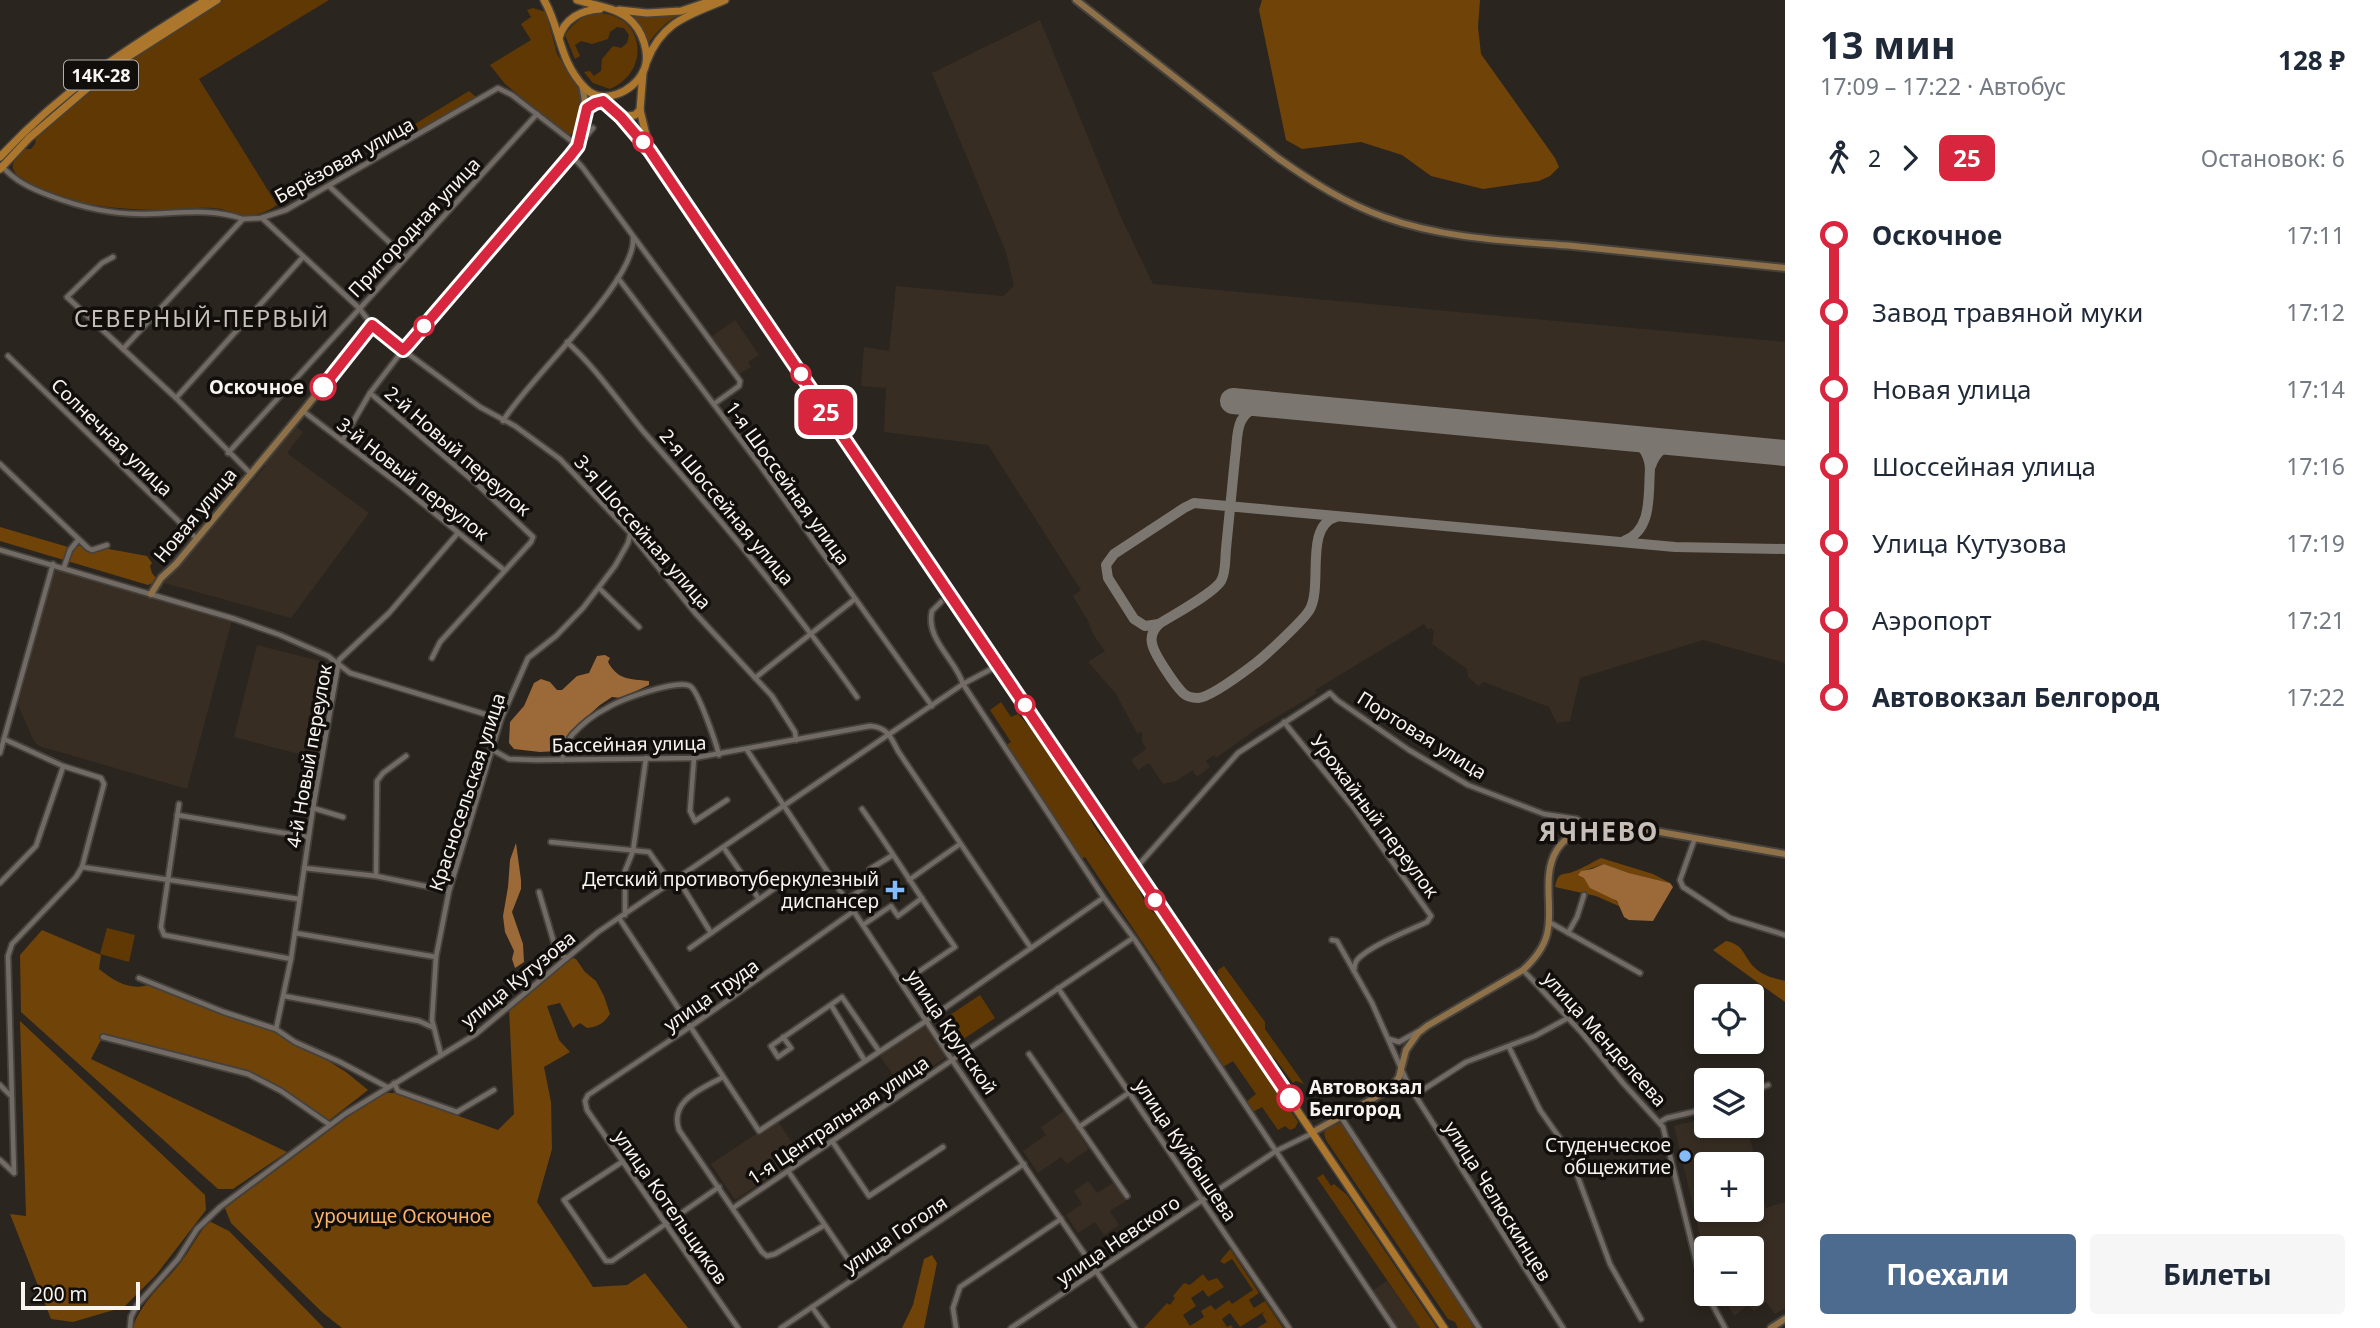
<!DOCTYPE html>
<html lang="ru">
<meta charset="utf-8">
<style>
:root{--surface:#fff;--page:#f6f6f7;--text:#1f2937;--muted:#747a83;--accent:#4c6b8f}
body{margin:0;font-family:"Noto Sans",sans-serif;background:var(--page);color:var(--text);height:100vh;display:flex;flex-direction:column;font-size:26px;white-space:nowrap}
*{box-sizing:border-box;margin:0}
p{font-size:23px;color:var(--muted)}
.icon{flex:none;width:38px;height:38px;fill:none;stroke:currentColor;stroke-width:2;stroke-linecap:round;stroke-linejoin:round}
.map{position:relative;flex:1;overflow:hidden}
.side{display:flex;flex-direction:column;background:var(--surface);width:595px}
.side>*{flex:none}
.badge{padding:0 14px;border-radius:10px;font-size:24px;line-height:46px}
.buttons{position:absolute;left:1694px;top:984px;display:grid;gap:14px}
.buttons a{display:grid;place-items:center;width:70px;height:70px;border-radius:7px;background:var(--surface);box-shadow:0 4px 10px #0003;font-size:35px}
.scale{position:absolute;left:21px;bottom:18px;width:119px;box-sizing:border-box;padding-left:7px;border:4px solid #f8f4f0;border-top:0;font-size:19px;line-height:24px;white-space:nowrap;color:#f8f4f0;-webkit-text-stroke:5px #110e0c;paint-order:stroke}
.map>.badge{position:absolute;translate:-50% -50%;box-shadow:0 0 0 4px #fff}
.legs{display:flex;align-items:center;gap:10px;height:77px;padding:0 35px;font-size:23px}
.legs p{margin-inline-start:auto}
.overview{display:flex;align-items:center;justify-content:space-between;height:119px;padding:0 35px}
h1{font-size:38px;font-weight:700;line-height:52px}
.button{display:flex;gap:14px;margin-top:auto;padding:14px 35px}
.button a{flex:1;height:80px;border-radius:7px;background:var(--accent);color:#fff;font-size:28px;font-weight:700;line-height:80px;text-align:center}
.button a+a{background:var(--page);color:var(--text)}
ul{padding:0 35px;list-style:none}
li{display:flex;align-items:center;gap:24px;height:77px;font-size:26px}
li i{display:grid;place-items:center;width:10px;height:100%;margin:0 9px;background:currentColor}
li i::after{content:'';width:18px;height:18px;margin:-9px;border:5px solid;border-radius:50%;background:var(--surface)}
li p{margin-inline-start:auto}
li:first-child i{background:linear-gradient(#0000 50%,currentColor 0)}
li:last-child i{background:linear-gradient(currentColor 50%,#0000 0)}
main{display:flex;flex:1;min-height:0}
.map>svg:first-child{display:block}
</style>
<main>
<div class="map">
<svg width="1785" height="1328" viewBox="0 0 1785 1328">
<rect width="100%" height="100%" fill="#2b251f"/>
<g fill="#372d23" fill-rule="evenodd">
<polygon points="1040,20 1120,215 1153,284 1785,342 1785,663 1703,640 1580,678 1570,721 1557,723 1549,707 1484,682 1478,686 1468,677 1467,669 1432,644 1434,632 1431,628 1428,630 1424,624 1315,690 1317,693 1255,730 1216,758 1214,755 1206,761 1210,767 1200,775 1196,776 1193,770 1176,781 1163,784 1149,763 1138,770 1131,760 1146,749 1142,741 1142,732 1137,733 1116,694 1088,662 1105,651 1094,636 1088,621 1073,596 1081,590 988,445 884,432 886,388 861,386 864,347 889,351 896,286 1003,296 1014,286 1006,252 932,73"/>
<polygon points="735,320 759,355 748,362 751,367 738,375 711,337"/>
<polygon points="296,426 303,432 287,453 369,513 291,618 164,583 264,468 268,456"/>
<polygon points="60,569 232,620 187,789 39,746 34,741 18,705 54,573"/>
<polygon points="257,645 336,665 318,759 234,737"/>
<polygon points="923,1021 948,1056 902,1087 877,1052"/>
<polygon points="1064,1111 1089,1149 1067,1164 1061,1157 1038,1173 1023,1151 1046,1135 1041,1127"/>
<path d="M1706,1118V1125H1747L1766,1208L1785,1202V1308L1775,1314L1766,1302L1754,1311L1748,1305L1734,1316L1721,1293H1752V1248H1706V1261L1674,1126ZM1706,1164H1752V1209H1706Z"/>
<polygon points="777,1120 801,1156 735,1200 711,1164"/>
<polygon points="1088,1181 1097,1193 1113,1183 1126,1201 1110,1211 1119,1225 1104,1235 1095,1222 1078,1233 1066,1215 1082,1204 1074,1191"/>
<polygon points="1387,1281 1420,1328 1398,1328 1372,1291"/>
</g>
<g fill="#603804">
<path d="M223,0H329L199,79L277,205C268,212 257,215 247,216C238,216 230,211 221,209C204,206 184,209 167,210C120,210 67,206 26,181C6,169 11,163 25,149H31L35,144L36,136L116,66Z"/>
<polygon points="533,8 546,12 557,54 581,91 584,107 577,133 568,135 505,84 490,65 531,40 521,24 531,17 527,10"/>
<path d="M596,13C644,12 653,71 610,89L593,83L584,72L590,71L594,76L601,71L602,59L613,46L621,48L627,43L629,35L624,28L617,27L610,32L608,39L592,44L581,41L575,45L580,56L575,59L565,35C574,22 581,17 596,13Z"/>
<path d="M630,14H680C666,22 656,31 647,46L643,29Z"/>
<polygon points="469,91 477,98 396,145 392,138"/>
<path d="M1001,702L1011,717L1018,714C1043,741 1068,772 1086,806C1089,812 1090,820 1094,826C1105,843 1119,856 1130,872C1141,888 1141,906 1160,917L1298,1122L1295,1128L1290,1130L1285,1126L1278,1130L1262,1107L1253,1112L1246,1102L1256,1094L1233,1061L1223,1067L1159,974L1161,970L1085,857L1081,859L1005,746L1011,742L990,710Z"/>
<polygon points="107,928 135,935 129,962 100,954"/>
<polygon points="1224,966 1265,1022 1265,1029 1304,1084 1296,1081 1293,1083 1275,1059 1267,1053 1217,974 1218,970"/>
<polygon points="980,995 995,1018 959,1042 944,1019"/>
<polygon points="1342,1122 1354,1139 1353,1143 1446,1284 1449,1284 1473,1321 1471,1323 1474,1328 1458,1328 1455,1322 1448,1319 1326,1140 1324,1134 1326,1129"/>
<polygon points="1323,1174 1331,1186 1334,1184 1347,1195 1437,1328 1420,1328 1317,1178"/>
<polygon points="1230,1249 1259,1293 1249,1300 1254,1308 1265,1301 1283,1328 1257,1328 1267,1322 1262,1314 1265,1311 1240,1327 1230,1313 1222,1319 1227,1327 1231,1325 1233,1328 1144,1328 1167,1303 1170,1305 1175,1298 1173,1296 1184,1283 1190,1285 1203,1274 1208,1281 1217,1278 1224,1287 1208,1297 1203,1290 1191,1298 1196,1306 1183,1315 1190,1326 1204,1317 1201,1311 1211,1305 1215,1310 1229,1300 1232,1304 1253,1290 1232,1259 1224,1264 1220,1261"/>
</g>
<g fill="#704309">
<polygon points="1262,0 1480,0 1478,27 1481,54 1555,158 1559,167 1550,176 1539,181 1483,189 1431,176 1402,155 1361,142 1302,149 1286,140 1259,10"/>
<polygon points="0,527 68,547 87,545 147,556 152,563 150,566 152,573 156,578 153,583 148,585 0,541"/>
<path d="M1601,858L1653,874L1670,883L1629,873L1604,864L1583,871C1587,897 1610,889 1621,907L1596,896L1555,887C1558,870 1564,876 1575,871C1583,868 1593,862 1601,858Z"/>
<path d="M42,930L101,955L99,969C117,983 133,993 156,982L282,1032L346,1072L368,1090L327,1122L248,1072L103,1036L91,1059L287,1152L233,1189H218L21,1012L20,955Z"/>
<path d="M1726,941C1745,945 1743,956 1754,967C1763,976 1773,978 1785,981V1002L1713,950Z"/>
<path d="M569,957L576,959L585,972L596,981L604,996L610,1014C604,1023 598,1027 587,1028L580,1023L573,1028L560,1003L547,1006L559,1040L570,1052L544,1067L551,1102L552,1149L537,1202L593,1287L627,1285L645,1273L688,1328H342L323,1313L231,1223L225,1208L380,1093H394L498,1130L514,1114L509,1008Z"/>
<polygon points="20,1021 205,1195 206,1210 156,1275 124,1307 73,1322 51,1319 10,1214 26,1216"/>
<path d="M209,1221L229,1231L324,1328H133C140,1302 165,1283 181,1262C191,1249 198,1234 209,1221Z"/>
<polygon points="932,1255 937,1263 924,1328 902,1328 913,1305 924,1259"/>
</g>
<g fill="#9b6a38">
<path d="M605,655L610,658L608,662C618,680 629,679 649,681V685L621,698L612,697L600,705L570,732L558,751L540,752L514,749L509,743L510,722L524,706L534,683L541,679L550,682L557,690H562L577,676L589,673L597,656Z"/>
<polygon points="516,843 521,880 521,889 512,912 523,944 524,962 515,968 512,959 514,951 505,932 503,916 508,887 510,860"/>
<polygon points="1604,864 1629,873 1670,883 1673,887 1653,921 1629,920 1624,917 1617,901 1590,888 1584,878 1578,875 1581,871 1592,869"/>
</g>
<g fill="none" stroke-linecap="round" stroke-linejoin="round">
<g stroke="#7b7670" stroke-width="10">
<path d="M1268,404C1256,406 1247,410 1241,421C1236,431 1237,446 1235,458C1232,488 1229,519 1226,549C1225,559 1226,573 1221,581C1214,593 1173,615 1159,624L1145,626L1134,619L1108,578L1106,565L1114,554L1184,508L1194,503L1675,547L1785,549"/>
<path d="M1651,466C1656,450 1668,443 1684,443"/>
<path d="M1624,541C1653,530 1648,494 1650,469C1649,452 1641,443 1626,438"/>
<path d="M1159,624C1154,629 1150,635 1152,643C1153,653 1175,685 1183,693C1187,697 1192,698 1198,698C1211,697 1241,674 1253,665C1263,658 1305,619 1310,609C1323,585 1304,526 1336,517"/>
</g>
<polyline stroke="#7b7670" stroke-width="26" points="1233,401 1785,453"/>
<g stroke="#45413c" stroke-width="8">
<g id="street">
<polyline points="571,155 583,168 740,381 739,386 714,404"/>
<path d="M1,165C14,181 32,189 51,196C80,207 109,214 141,214C176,214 209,207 243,219"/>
<polyline points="329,186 405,257"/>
<polyline points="262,218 359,308 372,325"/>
<polyline points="113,257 102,263 67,297 176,398 251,474"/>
<polyline points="618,278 759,464 932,706"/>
<path d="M567,342C596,368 618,401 643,431C719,517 791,603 857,697"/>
<polyline points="123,349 243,219 261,218 286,210 498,88 512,95 578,146 593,128"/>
<polyline points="8,356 197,539"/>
<polyline points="370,393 478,485 533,537 531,542 440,642 432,658"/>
<polyline points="176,398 303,257"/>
<polyline points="303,411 400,485 504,570"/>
<path d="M503,421C528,379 638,280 633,237"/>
<polyline points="342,441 370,393 403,350 480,407 515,426 560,459 631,534 696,614 772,696 795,732 796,740"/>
<polyline points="228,453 537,114"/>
<polyline points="0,464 88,548 92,550 107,545"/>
<polyline points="0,550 235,619 280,635 328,656 350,673 501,719"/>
<polyline points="64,567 70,550 78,540"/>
<polyline points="599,588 639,627"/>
<path d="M941,602L932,611C925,639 956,660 963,684L1104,898L1135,940L1394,1328"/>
<polyline points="755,678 855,599"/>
<path d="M1284,722L1354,808L1431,916L1427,922C1410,930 1369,946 1357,960C1354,964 1355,966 1354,971"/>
<polyline points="4,739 63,766 101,778 104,784 82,867 76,877 12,944 8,956 14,1173"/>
<path d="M491,749L509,759L536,760L694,758L870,726C887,727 891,737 898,751L1031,948"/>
<polyline points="747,750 952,1060 1135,1328"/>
<polyline points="0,753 53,564"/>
<polyline points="694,758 690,811 695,821 727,800"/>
<path d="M562,760C565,751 566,742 572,735C581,725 595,714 607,708C620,700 676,679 690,686C698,690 716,743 719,755"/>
<polyline points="179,804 161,927 164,935 291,959"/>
<polyline points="313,808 343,817"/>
<path d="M862,809C894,854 923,902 955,947L902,983"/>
<polyline points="177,815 308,837"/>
<polyline points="1695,838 1680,880 1683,887 1730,918 1785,935"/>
<polyline points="551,842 649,852 671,883"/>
<polyline points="724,848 759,899"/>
<polyline points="82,867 299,899"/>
<polyline points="304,868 376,876 449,891"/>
<polyline points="1135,869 1238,753 1330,693 1337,700 1409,750 1468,785 1544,814 1577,819 1588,827"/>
<polyline points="376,876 377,781 383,773 406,756"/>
<polyline points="678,879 711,933"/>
<polyline points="909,880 960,844"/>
<polyline points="0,883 36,846 63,767"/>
<polyline points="539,892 557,953 567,958"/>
<polyline points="846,900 877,879 870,869 893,855"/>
<polyline points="625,915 625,871 633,851 646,758"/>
<polyline points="619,918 759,1131 926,1021 1103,898"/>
<polyline points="1549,922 1640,973"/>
<polyline points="863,925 891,906 898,916 922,898"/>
<polyline points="295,933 436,957"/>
<polyline points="1568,933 1577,917 1584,895"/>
<polyline points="1332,940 1337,941 1372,1003 1408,1084 1563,1328"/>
<polyline points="690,948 782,883"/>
<polyline points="1523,970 1582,1033 1623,1083 1663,1127 1702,1285 1725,1328"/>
<polyline points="139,978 224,1012 276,1029 295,1042 340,1062 387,1087"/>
<polyline points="1058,988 1289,1328"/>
<polyline points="284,996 419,1021 432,1027"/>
<polyline points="831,1005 865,1061"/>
<polyline points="276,1029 291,959 313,808 339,660 389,613 458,533"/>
<polyline points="103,1037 248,1074 281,1091 330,1125"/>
<polyline points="783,1037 791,1048 778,1057 771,1046 842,997 879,1051"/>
<polyline points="1389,1039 1399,1042 1419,1031"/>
<polyline points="1509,1047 1540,1110 1559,1137 1572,1161 1610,1264 1641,1319"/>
<polyline points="1029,1054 1127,1196"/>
<polyline points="441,1055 432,1020 436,957 449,891 501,719 528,658 556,636 583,608 615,566 628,543 630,535"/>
<path d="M723,1077C702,1089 669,1100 679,1130L762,1252L767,1256L775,1254L823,1226"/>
<polyline points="394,1083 398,1091 457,1112 494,1090"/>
<polyline points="0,1085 10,1095"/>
<polyline points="1391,1089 1400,1086 1410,1088"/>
<polyline points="1752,1091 1768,1085"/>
<polyline points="1415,1095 1466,1062 1535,1036 1568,1018"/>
<polyline points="1341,1117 1479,1328"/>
<polyline points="1660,1122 1667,1118 1706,1109"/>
<polyline points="1079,1127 1130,1092"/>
<polyline points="832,1141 869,1196 943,1147"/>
<polyline points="0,1160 14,1173"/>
<polyline points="622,1162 564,1200 606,1261 612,1261 719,1187"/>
<polyline points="788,1171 859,1275"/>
<polyline points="733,1208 1133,938"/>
<polyline points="812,1307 827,1328"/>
<polyline points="130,1328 131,1317 137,1305 178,1259 197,1229 220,1207 345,1114 476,1034 598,932 963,684 997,666"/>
<polyline points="738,1328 587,1110 585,1101 588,1095 690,1027 854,911"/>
<polyline points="781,1328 1024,1164"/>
<polyline points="956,1328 953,1308 960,1287 1061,1219"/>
<polyline points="1011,1328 1276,1151 1313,1133"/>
</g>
</g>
<g stroke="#45413c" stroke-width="10">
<g id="secondary">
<path d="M1076,0L1278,158C1312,182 1345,203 1384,217C1444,239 1511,241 1573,246C1644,253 1714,261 1785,268"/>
<path d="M151,594L161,578L176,564L303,411L372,325L403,350L571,155C586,135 588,109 582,85"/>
<path d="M1313,1132L1390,1089L1399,1077L1406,1050L1418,1033L1427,1026L1523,970C1535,959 1546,945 1548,929C1551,911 1547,893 1549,875C1553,832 1590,823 1626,826L1785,854"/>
<polyline points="1771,1328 1785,1319"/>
</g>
</g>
<g stroke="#45413c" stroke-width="10">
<g id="primary">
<path d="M544,0C561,29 558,60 585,88C602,106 633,92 643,72C652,55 642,29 628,18C614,7 593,5 577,0"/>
<polyline points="619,10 647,13 681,11 714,0"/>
<path d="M559,38C564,19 581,10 600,9"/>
<path d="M647,61C662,21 690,15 725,0"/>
<polyline points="643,72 640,110 649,147"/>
<polyline points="597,96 621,117 650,151 1444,1328"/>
<polyline points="621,117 635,115 640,110"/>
<path d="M0,157C63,89 128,48 206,0"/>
<polyline points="0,169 29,138 112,67 217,0"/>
</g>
</g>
<use href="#street" stroke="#726b65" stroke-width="4.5"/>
<use href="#secondary" stroke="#8f7149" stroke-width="6"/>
<use href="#primary" stroke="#ac772d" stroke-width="7"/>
</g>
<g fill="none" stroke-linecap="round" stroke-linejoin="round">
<g stroke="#fff" stroke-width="16">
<polyline id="line-1" points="323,387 372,325 403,350 408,345 571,155 578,146 587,108 595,103 603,101 621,117 650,151 1290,1098"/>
</g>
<use href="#line-1" stroke="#d7263d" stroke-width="10"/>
</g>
<g fill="#fff" stroke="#d7263d" stroke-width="3.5">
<circle cx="643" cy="142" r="9"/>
<circle cx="424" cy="326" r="9"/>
<circle cx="801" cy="374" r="9"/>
<circle cx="323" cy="387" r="12"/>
<circle cx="1025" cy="705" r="9"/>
<circle cx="1155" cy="900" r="9"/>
<circle cx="1290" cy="1098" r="12"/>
</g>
<g fill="#84bcfb" stroke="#110e0c" stroke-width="2.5">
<path d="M891.5 879.5h7v7h7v7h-7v7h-7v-7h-7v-7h7z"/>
<circle cx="1685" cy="1156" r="7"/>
</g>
<g text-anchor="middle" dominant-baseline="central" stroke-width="7" stroke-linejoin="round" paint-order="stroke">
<rect fill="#110e0c" stroke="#b3afac" stroke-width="2" x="64" y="60.5" width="74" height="29" rx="5"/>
<g font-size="18" font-weight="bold" fill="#f8f4f0">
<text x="101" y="75">14К-28</text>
</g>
<g font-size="19" fill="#f8f4f0" stroke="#110e0c">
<text transform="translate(344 160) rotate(-29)">Берёзовая улица</text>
<text transform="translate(414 227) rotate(-47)">Пригородная улица</text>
<text transform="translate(112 437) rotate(44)">Солнечная улица</text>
<text transform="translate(458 451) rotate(41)">2-й Новый переулок</text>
<text transform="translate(413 479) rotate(38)">3-й Новый переулок</text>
<text transform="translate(788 483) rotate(54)">1-я Шоссейная улица</text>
<text transform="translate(727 507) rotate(50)">2-я Шоссейная улица</text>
<text transform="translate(195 515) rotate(-50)">Новая улица</text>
<text transform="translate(643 532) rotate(49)">3-я Шоссейная улица</text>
<text transform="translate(1422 735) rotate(32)">Портовая улица</text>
<text transform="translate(629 744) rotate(-1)">Бассейная улица</text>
<text transform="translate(309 756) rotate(-80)">4-й Новый переулок</text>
<text transform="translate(467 792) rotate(-72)">Красносельская улица</text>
<text transform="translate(1375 816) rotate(53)">Урожайный переулок</text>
<text transform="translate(518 979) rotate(-39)">улица Кутузова</text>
<text transform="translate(711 995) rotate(-35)">улица Труда</text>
<text transform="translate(952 1032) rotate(56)">улица Крупской</text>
<text transform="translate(1605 1039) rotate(48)">улица Менделеева</text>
<text transform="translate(838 1120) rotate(-34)">1-я Центральная улица</text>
<text transform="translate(1186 1150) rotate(56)">улица Куйбышева</text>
<text transform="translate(1498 1201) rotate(58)">улица Челюскинцев</text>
<text transform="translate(671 1207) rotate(55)">улица Котельщиков</text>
<text transform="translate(895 1234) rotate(-34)">улица Гоголя</text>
<text transform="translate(1118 1240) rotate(-34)">улица Невского</text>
</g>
<g font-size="19" font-weight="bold" fill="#f8f4f0" stroke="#110e0c" text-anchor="end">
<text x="304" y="387">Оскочное</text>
<text x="1309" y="1087" text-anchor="start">Автовокзал<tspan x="1309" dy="22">Белгород</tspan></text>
</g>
<g font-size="19" fill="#f8f4f0" stroke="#110e0c" text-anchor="end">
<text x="879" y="879">Детский противотуберкулезный<tspan x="879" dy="22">диспансер</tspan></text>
<text x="1671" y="1145">Студенческое<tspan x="1671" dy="22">общежитие</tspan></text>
</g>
<g font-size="19" fill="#fab46c" stroke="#110e0c">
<text x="403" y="1216">урочище Оскочное</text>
</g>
<g font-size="23" letter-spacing="2" fill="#c6beb7" stroke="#110e0c">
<text x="202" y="318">СЕВЕРНЫЙ-ПЕРВЫЙ</text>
</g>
<g font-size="26" font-weight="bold" letter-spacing="2" fill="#c6beb7" stroke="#110e0c">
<text x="1599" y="831">ЯЧНЕВО</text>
</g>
</g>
</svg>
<div class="buttons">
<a><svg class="icon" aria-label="locate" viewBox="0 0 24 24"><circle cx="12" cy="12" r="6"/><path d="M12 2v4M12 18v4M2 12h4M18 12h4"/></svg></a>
<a><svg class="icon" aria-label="layers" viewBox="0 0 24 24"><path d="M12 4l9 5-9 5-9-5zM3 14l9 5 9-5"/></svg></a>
<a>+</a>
<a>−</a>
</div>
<div class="scale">200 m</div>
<b class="badge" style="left:826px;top:412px;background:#d7263d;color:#fff">25</b>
</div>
<section class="side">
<div class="overview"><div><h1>13 мин</h1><p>17:09 – 17:22 · Автобус</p></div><b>128 ₽</b></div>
<div class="legs"><svg class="icon" aria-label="walk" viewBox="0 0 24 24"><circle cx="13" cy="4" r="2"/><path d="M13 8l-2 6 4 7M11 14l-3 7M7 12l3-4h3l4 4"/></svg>2<svg class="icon" aria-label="forward" viewBox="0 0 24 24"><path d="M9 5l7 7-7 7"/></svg><b class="badge" style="background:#d7263d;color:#fff">25</b><p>Остановок: 6</p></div>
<ul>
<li><i style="color:#d7263d"></i><b>Оскочное</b><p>17:11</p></li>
<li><i style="color:#d7263d"></i><span>Завод травяной муки</span><p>17:12</p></li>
<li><i style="color:#d7263d"></i><span>Новая улица</span><p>17:14</p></li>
<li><i style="color:#d7263d"></i><span>Шоссейная улица</span><p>17:16</p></li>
<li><i style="color:#d7263d"></i><span>Улица Кутузова</span><p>17:19</p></li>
<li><i style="color:#d7263d"></i><span>Аэропорт</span><p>17:21</p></li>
<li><i style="color:#d7263d"></i><b>Автовокзал Белгород</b><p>17:22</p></li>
</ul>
<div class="button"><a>Поехали</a><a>Билеты</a></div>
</section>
</main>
